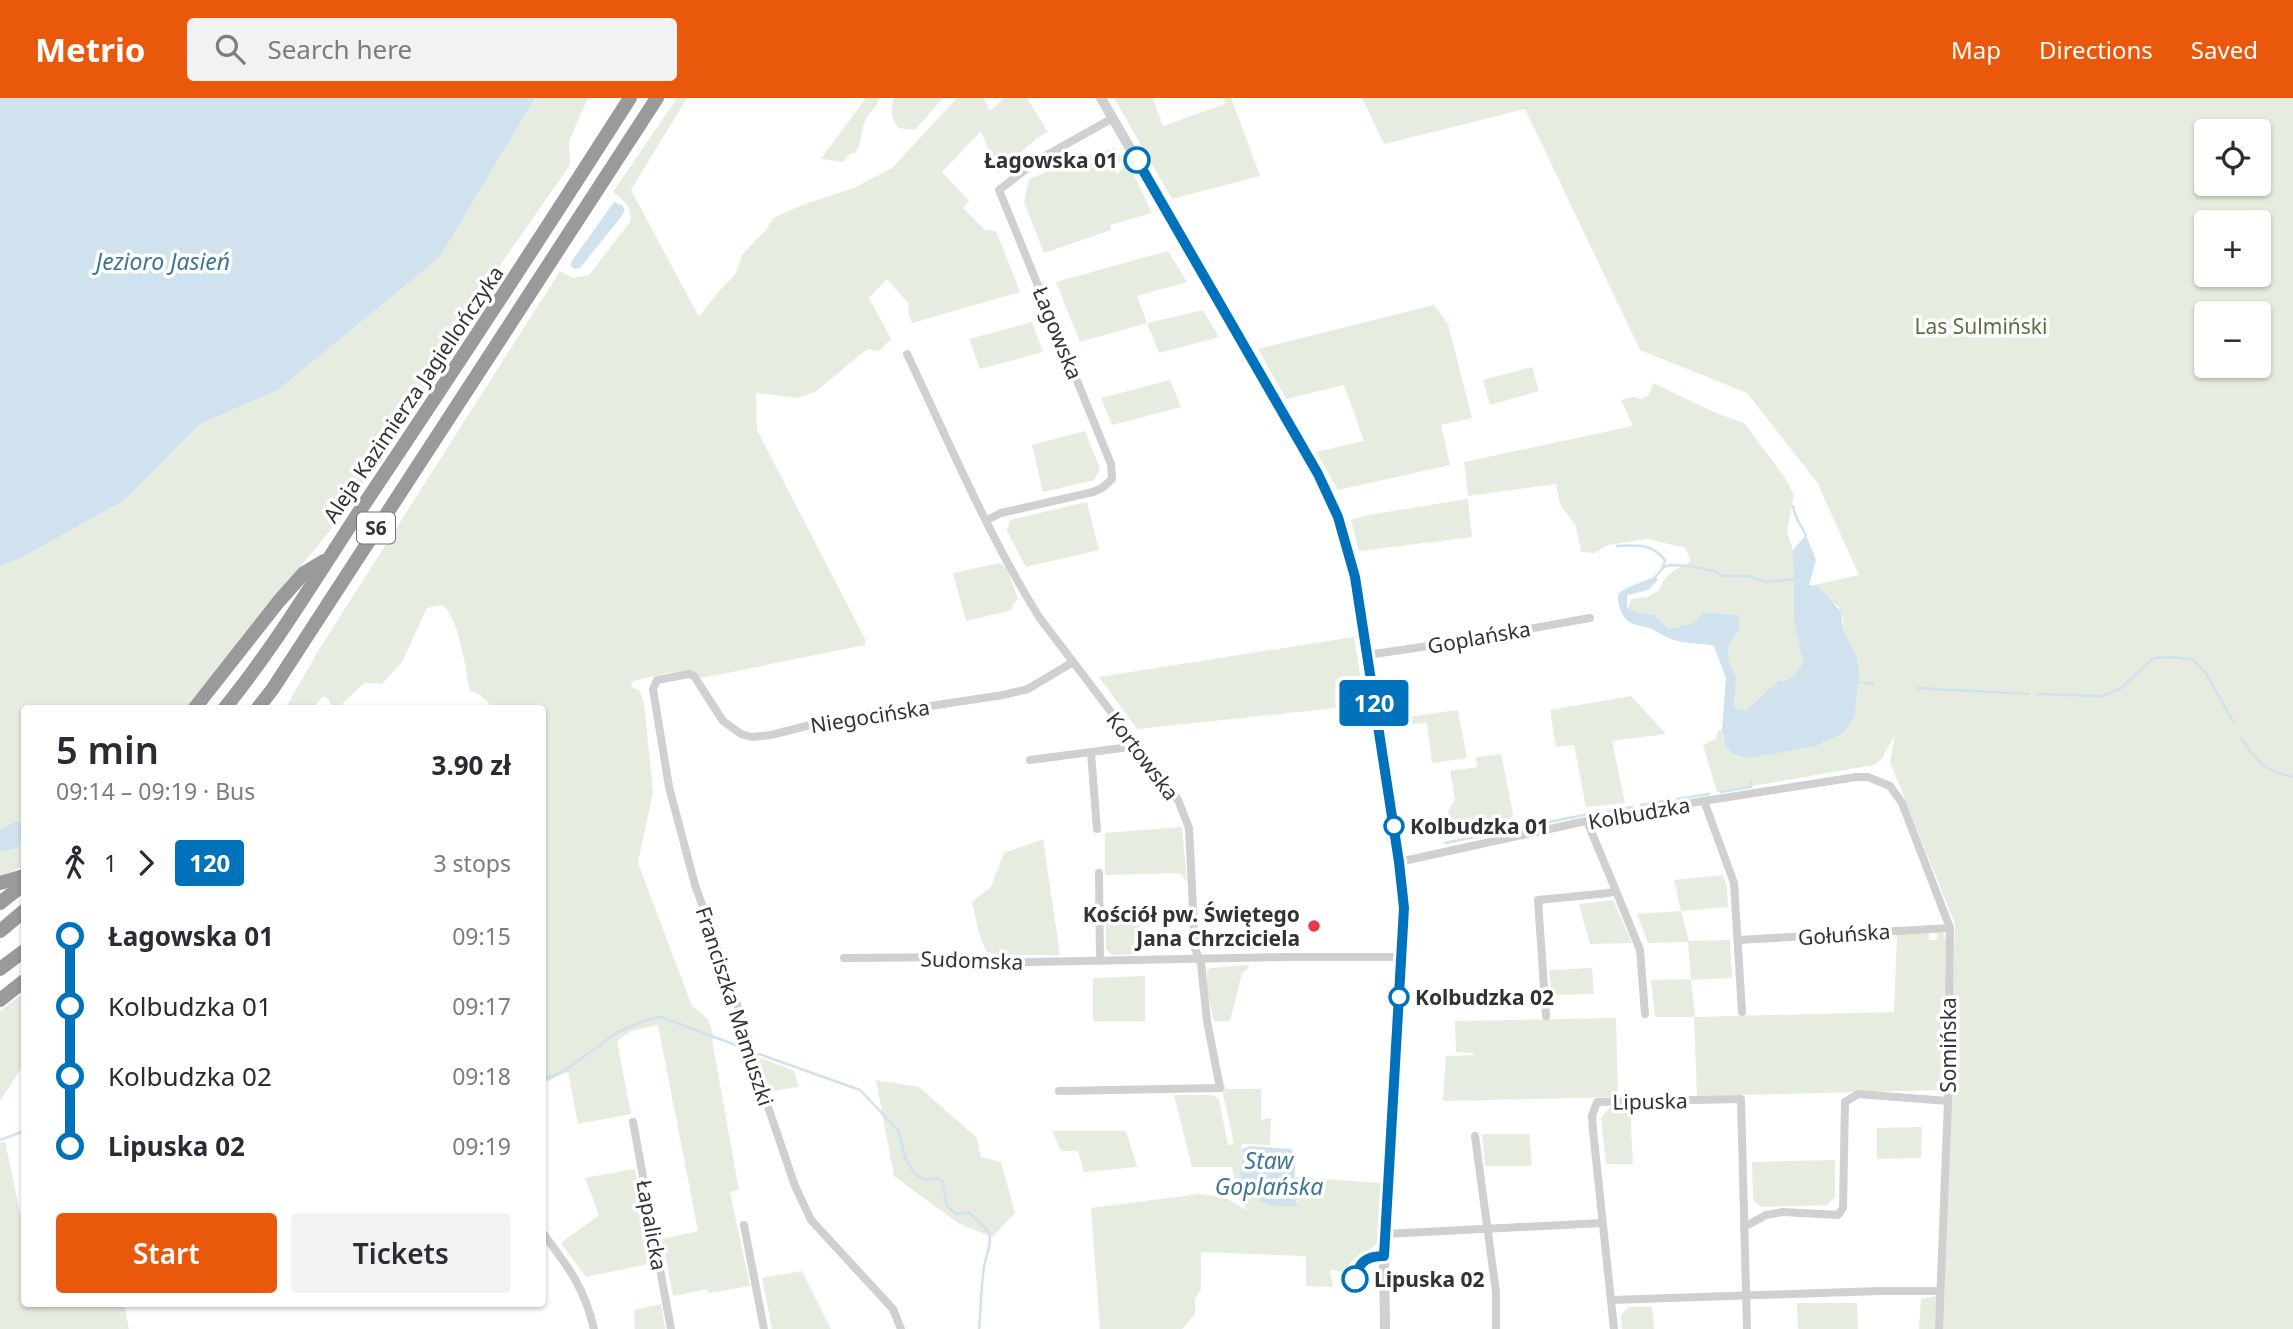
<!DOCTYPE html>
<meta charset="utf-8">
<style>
:root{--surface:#fff;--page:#f2f2f3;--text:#2b2b33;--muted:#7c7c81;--accent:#ea580c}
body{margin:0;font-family:"Noto Sans",sans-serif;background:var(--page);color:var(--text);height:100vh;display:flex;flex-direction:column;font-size:26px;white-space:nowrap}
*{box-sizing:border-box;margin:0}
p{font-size:23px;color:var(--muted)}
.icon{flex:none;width:38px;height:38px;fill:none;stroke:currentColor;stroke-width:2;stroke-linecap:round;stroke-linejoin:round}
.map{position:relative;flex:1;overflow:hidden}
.drawer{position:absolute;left:21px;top:607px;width:525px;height:602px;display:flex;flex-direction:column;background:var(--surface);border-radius:7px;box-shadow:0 2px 5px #0004}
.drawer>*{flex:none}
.badge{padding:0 14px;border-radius:5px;font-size:24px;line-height:46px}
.tools{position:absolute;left:2194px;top:21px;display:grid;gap:14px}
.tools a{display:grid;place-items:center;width:77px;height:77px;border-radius:7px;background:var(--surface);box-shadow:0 2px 5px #0004;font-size:35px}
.map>.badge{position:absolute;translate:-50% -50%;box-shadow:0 0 0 4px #fff}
.legs{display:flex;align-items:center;gap:10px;height:77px;padding:0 35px;font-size:23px}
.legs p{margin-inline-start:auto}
.head{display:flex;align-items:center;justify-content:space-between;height:119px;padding:0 35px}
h1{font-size:38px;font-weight:600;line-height:52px}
.action{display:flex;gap:14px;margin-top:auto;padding:14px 35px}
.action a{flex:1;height:80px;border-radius:7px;background:var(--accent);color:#fff;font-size:28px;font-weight:600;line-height:80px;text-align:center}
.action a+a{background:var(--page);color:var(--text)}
ul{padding:0 35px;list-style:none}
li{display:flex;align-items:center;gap:24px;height:70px;font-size:26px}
li i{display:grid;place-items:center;width:10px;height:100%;margin:0 9px;background:currentColor}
li i::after{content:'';width:18px;height:18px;margin:-9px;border:5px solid;border-radius:50%;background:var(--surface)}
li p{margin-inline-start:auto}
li:first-child i{background:linear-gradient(#0000 50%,currentColor 0)}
li:last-child i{background:linear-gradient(currentColor 50%,#0000 0)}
header{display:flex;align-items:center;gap:42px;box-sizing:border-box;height:98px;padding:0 35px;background:var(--accent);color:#fff}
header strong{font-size:33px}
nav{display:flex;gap:38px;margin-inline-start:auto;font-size:24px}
.search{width:490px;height:63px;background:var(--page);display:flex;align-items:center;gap:18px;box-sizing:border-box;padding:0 24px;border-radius:7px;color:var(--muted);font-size:26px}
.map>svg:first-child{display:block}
</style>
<header>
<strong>Metrio</strong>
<div class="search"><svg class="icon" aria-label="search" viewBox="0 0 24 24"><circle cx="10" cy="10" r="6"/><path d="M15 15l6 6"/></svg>Search here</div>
<nav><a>Map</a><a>Directions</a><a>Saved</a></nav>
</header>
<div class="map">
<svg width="2293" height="1231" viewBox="0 0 2293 1231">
<rect width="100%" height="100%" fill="#fff"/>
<g fill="#e6ecdf" fill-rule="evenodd">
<polygon points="535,0 588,0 569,43 570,67 426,273 428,286 344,415 185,611 24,611 24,727 17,723 0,731 0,468 21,460 125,402 200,326 278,292 440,159"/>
<path d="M677,0H687L631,92L699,219L718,194L735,177L742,157L766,132L773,120L802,107L854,90L892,70L957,0H984L990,13L1004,0H1027L1048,34L1037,40L998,75L981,33L942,74L969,103L963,110L985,132L996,133L1020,194L912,225L908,214L909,206L887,181L869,200L891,241L879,253L867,251L815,294L797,300L756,295L757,332L865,541V547L702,580C683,566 654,579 632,583L631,589L639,592L644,605L653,694L638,765L692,908L708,921L714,939L712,942L739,1092L730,1094L750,1188L709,1195L707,1191L673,1198L662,1141L698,1133L658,927L631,933L617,943L631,1016L578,1026L568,974L543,985L542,611H495L480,597L470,593C465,570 460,521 442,507L427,510L402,564L382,586L364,585L337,611H333L329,602L323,598L312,611H285L318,553L560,173L573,180L589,177L630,124C633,109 624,103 613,94Z"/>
<path d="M866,0H879C877,10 870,12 866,21C860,32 863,44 855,55L850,56L843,64L821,61Z"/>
<path d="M894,0H943L915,32L898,30C891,20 890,11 894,0Z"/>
<polygon points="1114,0 1153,0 1163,28 1225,6 1224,0 1231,0 1260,78 1172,101"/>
<path d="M1362,0H2293V1231H1919L1921,1201L1942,1197L1955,826L1890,664L1895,637L1882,660L1874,667L1717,694L1703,647L1716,641L1718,632H1722L1725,646L1759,658L1768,655L1816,648L1842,636L1856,557L1843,532V520L1838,508L1828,502L1818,489L1809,488L1859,477L1817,384L1747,295L1640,252L1525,11L1384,46ZM2207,33H2259V86H2207ZM2207,124H2259V177H2207ZM2207,215H2259V268H2207Z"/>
<polygon points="1115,50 1122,61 1119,65 1112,63 1117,77 1126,66 1134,77 1152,115 1110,127 1111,132 1044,155 1024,104 1029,81 1090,57"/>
<polygon points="1168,153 1187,184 1137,198 1147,225 1203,212 1219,239 1159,255 1147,225 1080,244 1056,184"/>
<polygon points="1434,207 1448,226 1472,320 1441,327 1450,367 1338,392 1316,354 1364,343 1344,287 1286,301 1258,251"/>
<polygon points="1032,224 1043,254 980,271 969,241"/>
<polygon points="1532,269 1539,293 1490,307 1483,282"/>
<polygon points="1170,282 1181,309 1112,327 1101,300"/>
<path d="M1653,285L1716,315L1744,325L1784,378L1794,397L1787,433L1793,452L1794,523L1803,564C1796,576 1793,583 1778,583L1746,614L1734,610L1736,579L1729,564L1728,549L1739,531V517L1704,514L1693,525L1669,531L1654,517L1639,515L1627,511L1632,501L1648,499L1659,492C1664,477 1675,471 1689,465L1690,460L1685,450L1648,441L1608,447L1594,455L1581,454L1576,428L1560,406L1556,386L1468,398L1464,364L1633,328L1621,302L1634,299L1642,301L1649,297Z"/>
<polygon points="1085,333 1100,371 1094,382 1043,394 1032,347"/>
<polygon points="1468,401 1472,439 1359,453 1351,422 1368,417"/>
<polygon points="1087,404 1099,452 1026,469 1007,433 1010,422"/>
<polygon points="1000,465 1007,471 1018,501 1013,507 1012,512 966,523 953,475"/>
<polygon points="1354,539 1365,607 1137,631 1099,579"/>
<polygon points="1631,598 1666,636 1612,643 1625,705 1586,709 1574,647 1556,649 1550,612"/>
<polygon points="1458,612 1467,660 1432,665 1427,625 1400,627 1400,620"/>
<polygon points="1501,656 1513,716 1509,724 1452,735 1448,713 1455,701 1450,673 1477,669 1476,659"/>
<polygon points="1182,729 1187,784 1180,775 1105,777 1105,735"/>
<polygon points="24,734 24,768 0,779 0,754 18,750"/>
<polygon points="1043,741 1060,857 995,857 986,853 979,835 972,804 991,789 1004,755"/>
<polygon points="1723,777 1727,788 1728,809 1681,813 1689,843 1730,842 1732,880 1691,882 1695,919 1894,914 1897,836 1929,835 1929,842 1937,842 1937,835 1944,835 1948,850 1944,992 1697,998 1694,919 1655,919 1651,882 1691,881 1688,844 1648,845 1637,816 1681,813 1674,782"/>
<polygon points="1613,802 1632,845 1590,846 1579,806"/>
<polygon points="1140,816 1140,856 1112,857 1106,851 1106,817"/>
<polygon points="1248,867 1249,870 1242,875 1230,923 1214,923 1207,891 1207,873 1210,870"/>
<polygon points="1592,870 1594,896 1552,897 1549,872"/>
<polygon points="1145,878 1145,923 1093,923 1093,880"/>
<polygon points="24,895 24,966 0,1003 0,913"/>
<polygon points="1616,920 1618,999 1443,1003 1446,958 1474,957 1473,955 1456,954 1455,923"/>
<polygon points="761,960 794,973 799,989 771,993 767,991 760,963"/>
<path d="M1222,980L1226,991H1261V1022L1271,1020L1270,1047L1242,1046L1241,1052L1245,1056L1240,1071L1242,1082L1250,1094L1266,1106L1299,1108L1294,1095L1295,1079L1381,1085L1378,1144C1366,1159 1358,1149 1345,1174L1330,1172L1333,1189L1306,1188V1158L1201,1154V1191L1195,1201V1216L1182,1231H1100L1091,1110L1200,1096L1226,1100L1248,1113L1239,1100L1232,1069H1192L1174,997H1212L1219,1001L1228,1047L1234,1046L1222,992Z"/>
<polygon points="876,982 919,989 977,1040 981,1059 1001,1064 1015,1115 992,1139 958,1125 894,1078"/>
<polygon points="1611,1008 1630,1008 1633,1066 1606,1066 1601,1020"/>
<polygon points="1922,1029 1921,1060 1877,1061 1877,1030"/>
<polygon points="1052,1033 1126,1033 1137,1069 1084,1074 1078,1053 1061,1053"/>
<polygon points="1482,1036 1529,1036 1532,1068 1485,1068"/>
<polygon points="5,1043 24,1134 24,1206 124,1206 129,1231 0,1231 0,1045"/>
<polygon points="1835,1062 1835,1099 1827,1107 1761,1109 1753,1102 1752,1064"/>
<polygon points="635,1071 653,1165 586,1179 561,1145 599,1117 585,1080"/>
<polygon points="802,1173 831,1231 772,1231 762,1180"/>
<polygon points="1797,1205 1857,1205 1858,1231 1798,1231"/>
<polygon points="661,1206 665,1231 635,1231 634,1212"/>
<polygon points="1628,1209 1652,1209 1654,1231 1622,1231 1621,1218"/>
</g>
<g fill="#cfe2ee">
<polygon points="0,0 535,0 440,159 278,292 200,326 125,402 21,460 0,468"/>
<polygon points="614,104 622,107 625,112 621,119 580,170 574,171 571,168 571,164"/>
<path d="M1806,437L1816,462L1809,487L1818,488L1841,514L1843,532L1856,557L1859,577L1854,620L1842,636L1816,648L1749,660L1733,656L1725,646L1722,632L1726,580L1714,548C1703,545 1693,546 1682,544C1670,542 1662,537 1652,531C1645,528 1637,528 1631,525C1621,520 1617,505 1618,496C1625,489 1645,483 1655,479L1658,482L1648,492L1627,497V510L1639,515L1654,517L1669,531L1693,525L1704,514L1739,517V531L1728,549L1729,564L1736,579L1734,610L1746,613L1778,583C1793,583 1796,576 1803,564L1794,523L1793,452Z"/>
<polygon points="17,723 24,727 24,734 18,750 0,754 0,731"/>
<path d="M1249,1048L1292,1051C1301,1070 1287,1090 1299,1108C1289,1108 1276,1109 1266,1106C1254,1102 1240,1085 1240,1072C1240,1067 1244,1061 1245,1056L1241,1052Z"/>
</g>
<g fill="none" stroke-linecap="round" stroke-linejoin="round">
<g stroke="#cfe2ee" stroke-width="2.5">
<polyline points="1793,408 1796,419 1806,437"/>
<path d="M1617,448C1637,447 1651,445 1665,462L1663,470L1655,479"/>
<polyline points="1663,470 1669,467 1689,468 1714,473 1723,478 1748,478 1767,484 1794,481"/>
<polyline points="1858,584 1873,586"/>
<polyline points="1917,590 2029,596"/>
<polyline points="2038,596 2103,598 2121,590 2154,560 2176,559 2193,562 2205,574 2234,625"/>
<path d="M2241,640C2256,663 2265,673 2293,679"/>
<polyline points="1721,694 1751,689 1751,684"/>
<polyline points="1677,701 1709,696"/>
<polyline points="1641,707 1669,702"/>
<polyline points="1608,713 1633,709"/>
<polyline points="1445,745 1599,714"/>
<path d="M759,956L860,992L898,1032L906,1062L916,1077L927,1082L938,1080L942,1083L947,1108L956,1116L970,1115C975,1123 986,1127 989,1136C992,1146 986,1158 984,1169C981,1189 981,1211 979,1231"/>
<polyline points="542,983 565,972 618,934 646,922 661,919 749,952"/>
<polyline points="0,1042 24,1033"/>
</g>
<g stroke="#d0d0d0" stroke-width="8">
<path d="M907,256C949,344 987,435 1039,519L1178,702L1189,730L1195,850L1201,866L1207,923L1220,990L1059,993"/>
<polyline points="987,422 1001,415 1093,394 1102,390 1112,381 1111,366 999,92 1038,62 1113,20"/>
<polyline points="1367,557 1449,545 1590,520"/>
<polyline points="1091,655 1097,731"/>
<polyline points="1030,662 1137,648"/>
<polyline points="1704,703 1734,785 1742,914"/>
<polyline points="1399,764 1609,718 1856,679 1868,679 1890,688 1902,705 1950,830 1948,1003 1939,1231"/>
<polyline points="1099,775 1100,862"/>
<polyline points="1616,793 1640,852 1645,916"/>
<polyline points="1738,842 1950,830"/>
<polyline points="844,860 965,859 1003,864 1031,864 1287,859 1402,859"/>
<polyline points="1546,918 1538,802 1609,795 1616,793 1587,723"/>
<polyline points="633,1024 671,1231"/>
<polyline points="1475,1038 1496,1194 1496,1231"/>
<polyline points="744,1127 764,1231"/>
<polyline points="1744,1129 1766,1117 1783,1114 1838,1117 1843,1110 1845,1004 1858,996 1948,1003"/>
<path d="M542,1134C568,1169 584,1188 594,1231"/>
<polyline points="1385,1136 1602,1125"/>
<polyline points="1612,1202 1879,1193 1940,1193"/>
<polyline points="901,1231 893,1211 811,1122 795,1088 764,997 754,958 727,876 695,787 669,689 653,591 657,582 689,576 694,578 723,623 741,636 752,639 771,637 818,625 1003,597 1028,591 1073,564"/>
<polyline points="1614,1231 1593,1032 1592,1018 1597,1004 1741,1001 1747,1231"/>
</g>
<polyline stroke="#d0d0d0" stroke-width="10" points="1101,0 1309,361 1338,419 1350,457 1399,764 1404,810 1384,1158 1385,1231"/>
<g stroke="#9a9a9a" stroke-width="14">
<polyline points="194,611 279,503 304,475 324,463"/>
<path d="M224,611C277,546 319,474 365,405C455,271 543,136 630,0"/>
<polyline points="257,611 272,592 657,0"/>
<polyline points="0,785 24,778"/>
<polyline points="0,805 24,786"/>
<polyline points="0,833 24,813"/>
<polyline points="0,871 24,853"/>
<polyline points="0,902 24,883"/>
</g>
</g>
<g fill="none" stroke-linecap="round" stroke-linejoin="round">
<g stroke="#fff" stroke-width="16">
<path id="line-1" d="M1137,62L1318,376L1338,419L1355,479L1399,764L1404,810L1384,1158C1366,1158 1359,1164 1355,1181"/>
</g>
<use href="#line-1" stroke="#0072bc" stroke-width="10"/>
</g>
<g fill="#fff" stroke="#0072bc" stroke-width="3.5">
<circle cx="1137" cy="62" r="12"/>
<circle cx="1394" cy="728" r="9"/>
<circle cx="1399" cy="899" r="9"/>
<circle cx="1355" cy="1181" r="12"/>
</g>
<circle fill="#e63946" stroke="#fff" stroke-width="2.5" cx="1314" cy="828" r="7"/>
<g text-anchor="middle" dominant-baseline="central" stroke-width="7" stroke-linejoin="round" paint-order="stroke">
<rect fill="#fff" stroke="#707070" stroke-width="2" x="357" y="414.5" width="38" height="31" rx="5"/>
<g font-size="19" font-weight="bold" fill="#333">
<text x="376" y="430">S6</text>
</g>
<g font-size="21" font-weight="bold" fill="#333" stroke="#fff" text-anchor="start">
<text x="1118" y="62" text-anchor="end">Łagowska 01</text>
<text x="1410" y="728">Kolbudzka 01</text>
<text x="1415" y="899">Kolbudzka 02</text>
<text x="1374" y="1181">Lipuska 02</text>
</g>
<g font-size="21" fill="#56703f" stroke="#fff">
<text x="1981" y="228">Las Sulmiński</text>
</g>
<g font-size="21" fill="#333" stroke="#fff">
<text transform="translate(1058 235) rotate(68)">Łagowska</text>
<text transform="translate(413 296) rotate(-56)">Aleja Kazimierza Jagiellończyka</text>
<text transform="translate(1479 539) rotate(-10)">Goplańska</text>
<text transform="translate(870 618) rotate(-9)">Niegocińska</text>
<text transform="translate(1143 658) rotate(53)">Kortowska</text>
<text transform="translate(1639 715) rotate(-10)">Kolbudzka</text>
<text transform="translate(1844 836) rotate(-4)">Gołuńska</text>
<text transform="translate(972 862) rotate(2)">Sudomska</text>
<text transform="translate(735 908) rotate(72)">Franciszka Mamuszki</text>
<text transform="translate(1948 947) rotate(-90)">Somińska</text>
<text transform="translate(1650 1003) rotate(-1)">Lipuska</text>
<text transform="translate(652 1127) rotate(80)">Łapalicka</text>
</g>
<g font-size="21" font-weight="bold" fill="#333" stroke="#fff" text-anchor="end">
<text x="1300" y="816">Kościół pw. Świętego<tspan x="1300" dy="24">Jana Chrzciciela</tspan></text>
</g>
<g font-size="23" font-style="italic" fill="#3f7597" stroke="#fff">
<text x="163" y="163">Jezioro Jasień</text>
<text x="1269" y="1062">Staw<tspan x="1269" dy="26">Goplańska</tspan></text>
</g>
</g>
</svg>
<div class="tools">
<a><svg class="icon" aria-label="locate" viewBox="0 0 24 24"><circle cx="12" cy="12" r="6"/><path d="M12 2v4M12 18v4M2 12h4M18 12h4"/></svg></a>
<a>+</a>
<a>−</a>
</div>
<b class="badge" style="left:1374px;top:605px;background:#0072bc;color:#fff">120</b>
<section class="drawer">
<div class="head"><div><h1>5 min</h1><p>09:14 – 09:19 · Bus</p></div><b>3.90 zł</b></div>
<div class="legs"><svg class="icon" aria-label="walk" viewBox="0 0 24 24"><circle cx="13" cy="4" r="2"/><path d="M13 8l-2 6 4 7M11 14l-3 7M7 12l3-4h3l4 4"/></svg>1<svg class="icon" aria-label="forward" viewBox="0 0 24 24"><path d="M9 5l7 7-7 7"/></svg><b class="badge" style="background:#0072bc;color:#fff">120</b><p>3 stops</p></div>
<ul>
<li><i style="color:#0072bc"></i><b>Łagowska 01</b><p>09:15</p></li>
<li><i style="color:#0072bc"></i><span>Kolbudzka 01</span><p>09:17</p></li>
<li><i style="color:#0072bc"></i><span>Kolbudzka 02</span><p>09:18</p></li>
<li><i style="color:#0072bc"></i><b>Lipuska 02</b><p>09:19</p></li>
</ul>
<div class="action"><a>Start</a><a>Tickets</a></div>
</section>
</div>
